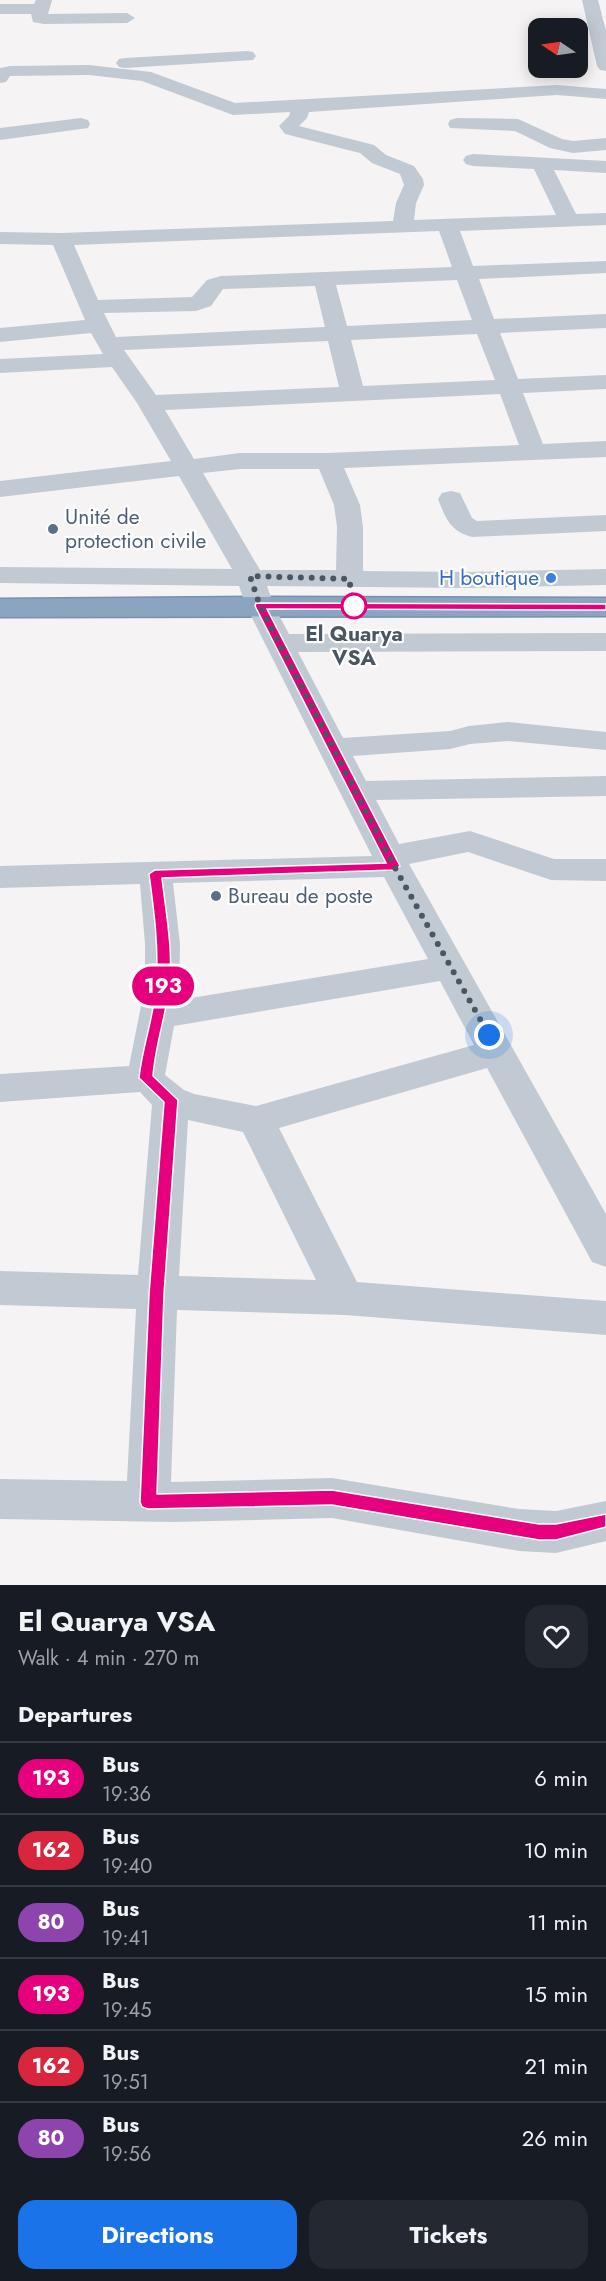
<!DOCTYPE html>
<meta charset="utf-8">
<style>
:root{--surface:#171b24;--page:#242831;--text:#f1f3f6;--muted:#9ea1a6;--line:#363941;--accent:#1a73e8}
body{margin:0;font-family:Jost,sans-serif;background:var(--page);color:var(--text);height:100vh;display:flex;flex-direction:column;font-size:22px;white-space:nowrap}
*{box-sizing:border-box;margin:0}
p{font-size:20px;color:var(--muted)}
.icon{flex:none;width:33px;height:33px;fill:none;stroke:currentColor;stroke-width:2;stroke-linecap:round;stroke-linejoin:round}
.map{position:relative;height:1585px;overflow:hidden}
.drawer{display:flex;flex-direction:column;background:var(--surface);flex:1}
.drawer>*{flex:none}
.badge{padding:0 12px;border-radius:20px;font-size:21px;line-height:39px}
.needle{width:39px;rotate:283deg}
.buttons{position:absolute;left:528px;top:18px;display:grid;gap:12px}
.buttons a{display:grid;place-items:center;width:60px;height:60px;border-radius:12px;background:var(--surface);box-shadow:0 3px 15px #0003;font-size:30px}
.you{position:absolute;width:30px;height:30px;margin:-15px;border:4px solid #fff;border-radius:50%;background:#1a73e8;box-shadow:0 0 0 9px #1a73e833}
.map>.badge{position:absolute;translate:-50% -50%;box-shadow:0 0 0 3px #fff}
h2{padding:0 18px;font-size:22px;line-height:54px}
.round{display:grid;place-items:center;flex:none;width:63px;height:63px;border-radius:18px;background:var(--page)}
.headline{display:flex;align-items:center;justify-content:space-between;height:102px;padding:0 18px}
h1{font-size:28px;font-weight:700;line-height:45px}
.cta{display:flex;gap:12px;margin-top:auto;padding:12px 18px}
.cta a{flex:1;height:69px;border-radius:18px;background:var(--accent);color:#fff;font-size:24px;font-weight:700;line-height:69px;text-align:center}
.cta a+a{background:var(--page);color:var(--text)}
ul{padding:0;list-style:none}
li{display:flex;align-items:center;gap:18px;height:72px;padding:0 18px;border-top:2px solid var(--line)}
li div{flex:1}
li b{display:block;font-size:22px}
li em{font-style:normal}
li .badge{min-width:66px;font-weight:700;text-align:center}
.map>svg:first-child{display:block}
</style>
<div class="map">
<svg width="606" height="1585" viewBox="0 0 606 1585">
<rect width="100%" height="100%" fill="#f5f3f3"/>
<g fill="none" stroke-linecap="round" stroke-linejoin="round">
<g stroke="#7690ad" stroke-width="3">
<polygon id="highway" points="260,597 606,598 606,616 0,617 0,599"/>
</g>
<g fill="#c1cad2" fill-rule="evenodd">
<polygon points="36,0 52,0 48,14 127,13 135,18 127,23 44,24 33,22 31,14 0,14 0,4 34,4"/>
<polygon points="582,0 598,0 606,31 606,71 600,70 597,66"/>
<polygon points="247,51 253,52 256,56 253,60 125,68 119,67 116,63 119,59 125,58"/>
<path d="M89,65L151,72L235,103L557,85L606,89V99L557,95L309,112L307,118L299,126L374,145L386,155L414,166L423,179L424,185L416,203L414,220L556,215L534,169L473,166L466,164L463,160L466,156L473,154L606,161V173L554,170L576,214L606,213V225L460,231L473,266L606,261V273L479,279L494,319L606,314V328L500,333L518,379L606,375V389L523,393L543,444L606,441V457L344,468L360,505L363,527V571L466,572L606,569V585L466,588L267,586L274,606L289,634L606,633V651L298,652L343,738L450,731L469,726L508,722L606,732V750L508,741L470,744L450,749L353,756L366,781L606,776V796L376,800L399,844L470,831L554,859H606V881L551,880L468,852L409,864L606,1214V1267L592,1262L487,1068L279,1128L357,1282L606,1301V1335L345,1315L177,1310L171,1482L332,1478L519,1509L556,1511L606,1501V1541L556,1553L519,1551L332,1518L173,1522L0,1519V1479L127,1481L136,1309L0,1305V1271L138,1275L152,1105L140,1092L0,1102V1074L129,1066L145,986V944L140,884L0,888V866L372,856L246,606L239,586L0,583V567L232,569L179,476L0,497V481L171,461L137,403L112,367L0,373V359L103,354L91,333L0,342V328L85,320L53,245L0,244V232L61,233L393,221L396,203L404,185L400,174L372,163L360,153L285,134L279,126L289,116L290,112L233,115L142,81L89,75L10,76L6,82L0,83V68L10,66ZM439,231L452,267L221,276L207,280L192,297L98,300L74,245ZM457,280L472,320L347,326L336,285ZM315,286L325,327L116,337L104,313L196,311L211,306L223,289ZM477,334L495,380L363,386L351,340ZM328,341L339,387L156,395L124,350ZM500,394L519,445L328,453H240L194,459L165,410ZM240,469H319L334,505L337,527L336,570H260L203,473ZM384,877L428,959L179,1000L180,944L173,883ZM440,981L474,1045L256,1106L194,1094L184,1090L165,1075L174,1026ZM188,1120L243,1132L316,1280L179,1276Z"/>
<polygon points="81,118 88,120 90,124 88,128 0,140 0,128"/>
<polygon points="457,118 518,119 562,139 573,141 606,138 606,150 573,153 550,148 515,131 450,128 448,124 450,120"/>
<path d="M451,491L460,493L472,518L477,521L606,515V531L472,537C450,531 446,519 438,499L442,493Z"/>
</g>
<use href="#highway" fill="#8ba5c1" fill-rule="evenodd"/>
</g>
<path fill="#e6007e" stroke="#fff" stroke-width="1.5" d="M256,603L606,604V610L267,609L400,866L394,870L162,878C166,914 174,953 169,989C165,1019 155,1047 153,1076L178,1100L164,1294L157,1494L332,1490L539,1524H556L606,1514V1527L556,1540H539L332,1505L148,1509L142,1507L140,1502L149,1294L164,1102L139,1078C142,1047 154,1017 156,986C159,948 154,911 149,874L155,870L386,863L255,606Z"/>
<g fill="none" stroke-linecap="round" stroke-linejoin="round">
<polyline stroke="#4a5661" stroke-width="6" stroke-dasharray="0 10.8" points="354,606 349,579 250,576 260,606 394,866 489,1035"/>
</g>
<g fill="#5c6f8a" stroke="#fff" stroke-width="2">
<circle cx="53" cy="529" r="6"/>
<circle cx="216" cy="896" r="6"/>
</g>
<circle fill="#3f7fe0" stroke="#fff" stroke-width="2" cx="551" cy="578" r="6"/>
<circle fill="#fff" stroke="#e6007e" stroke-width="3" cx="354" cy="606" r="12"/>
<g text-anchor="middle" dominant-baseline="central" stroke-width="4.5" stroke-linejoin="round" paint-order="stroke">
<g font-size="21" fill="#4e5e75" stroke="#fff" text-anchor="start">
<text x="65" y="517">Unité de<tspan x="65" dy="24">protection civile</tspan></text>
<text x="228" y="896">Bureau de poste</text>
</g>
<g font-size="21" fill="#366cbe" stroke="#fff" text-anchor="end">
<text x="539" y="578">H boutique</text>
</g>
<g font-size="21" font-weight="bold" fill="#4a5661" stroke="#fff">
<text x="354" y="634">El Quarya<tspan x="354" dy="24">VSA</tspan></text>
</g>
</g>
</svg>
<div class="buttons">
<a><svg class="needle" viewBox="-14 -14 28 28"><path d="M0-13l5 13h-10z" fill="#e53935"/><path d="M0 13l5-13h-10z" fill="#9ea1a6"/></svg></a>
</div>
<div class="you" style="left:489px;top:1035px"></div>
<b class="badge" style="left:163px;top:986px;background:#e6007e;color:#fff">193</b>
</div>
<section class="drawer">
<div class="headline"><div><h1>El Quarya VSA</h1><p>Walk · 4 min · 270 m</p></div><a class="round"><svg class="icon" aria-label="heart" viewBox="0 0 24 24"><path d="M12 20l-8-8c-3-5 5-10 8-4 3-6 11-1 8 4z"/></svg></a></div>
<h2>Departures</h2>
<ul>
<li><span class="badge" style="background:#e6007e;color:#fff">193</span><div><b>Bus</b><p>19:36</p></div><em>6 min</em></li>
<li><span class="badge" style="background:#d7263d;color:#fff">162</span><div><b>Bus</b><p>19:40</p></div><em>10 min</em></li>
<li><span class="badge" style="background:#8e44ad;color:#fff">80</span><div><b>Bus</b><p>19:41</p></div><em>11 min</em></li>
<li><span class="badge" style="background:#e6007e;color:#fff">193</span><div><b>Bus</b><p>19:45</p></div><em>15 min</em></li>
<li><span class="badge" style="background:#d7263d;color:#fff">162</span><div><b>Bus</b><p>19:51</p></div><em>21 min</em></li>
<li><span class="badge" style="background:#8e44ad;color:#fff">80</span><div><b>Bus</b><p>19:56</p></div><em>26 min</em></li>
</ul>
<div class="cta"><a>Directions</a><a>Tickets</a></div>
</section>
